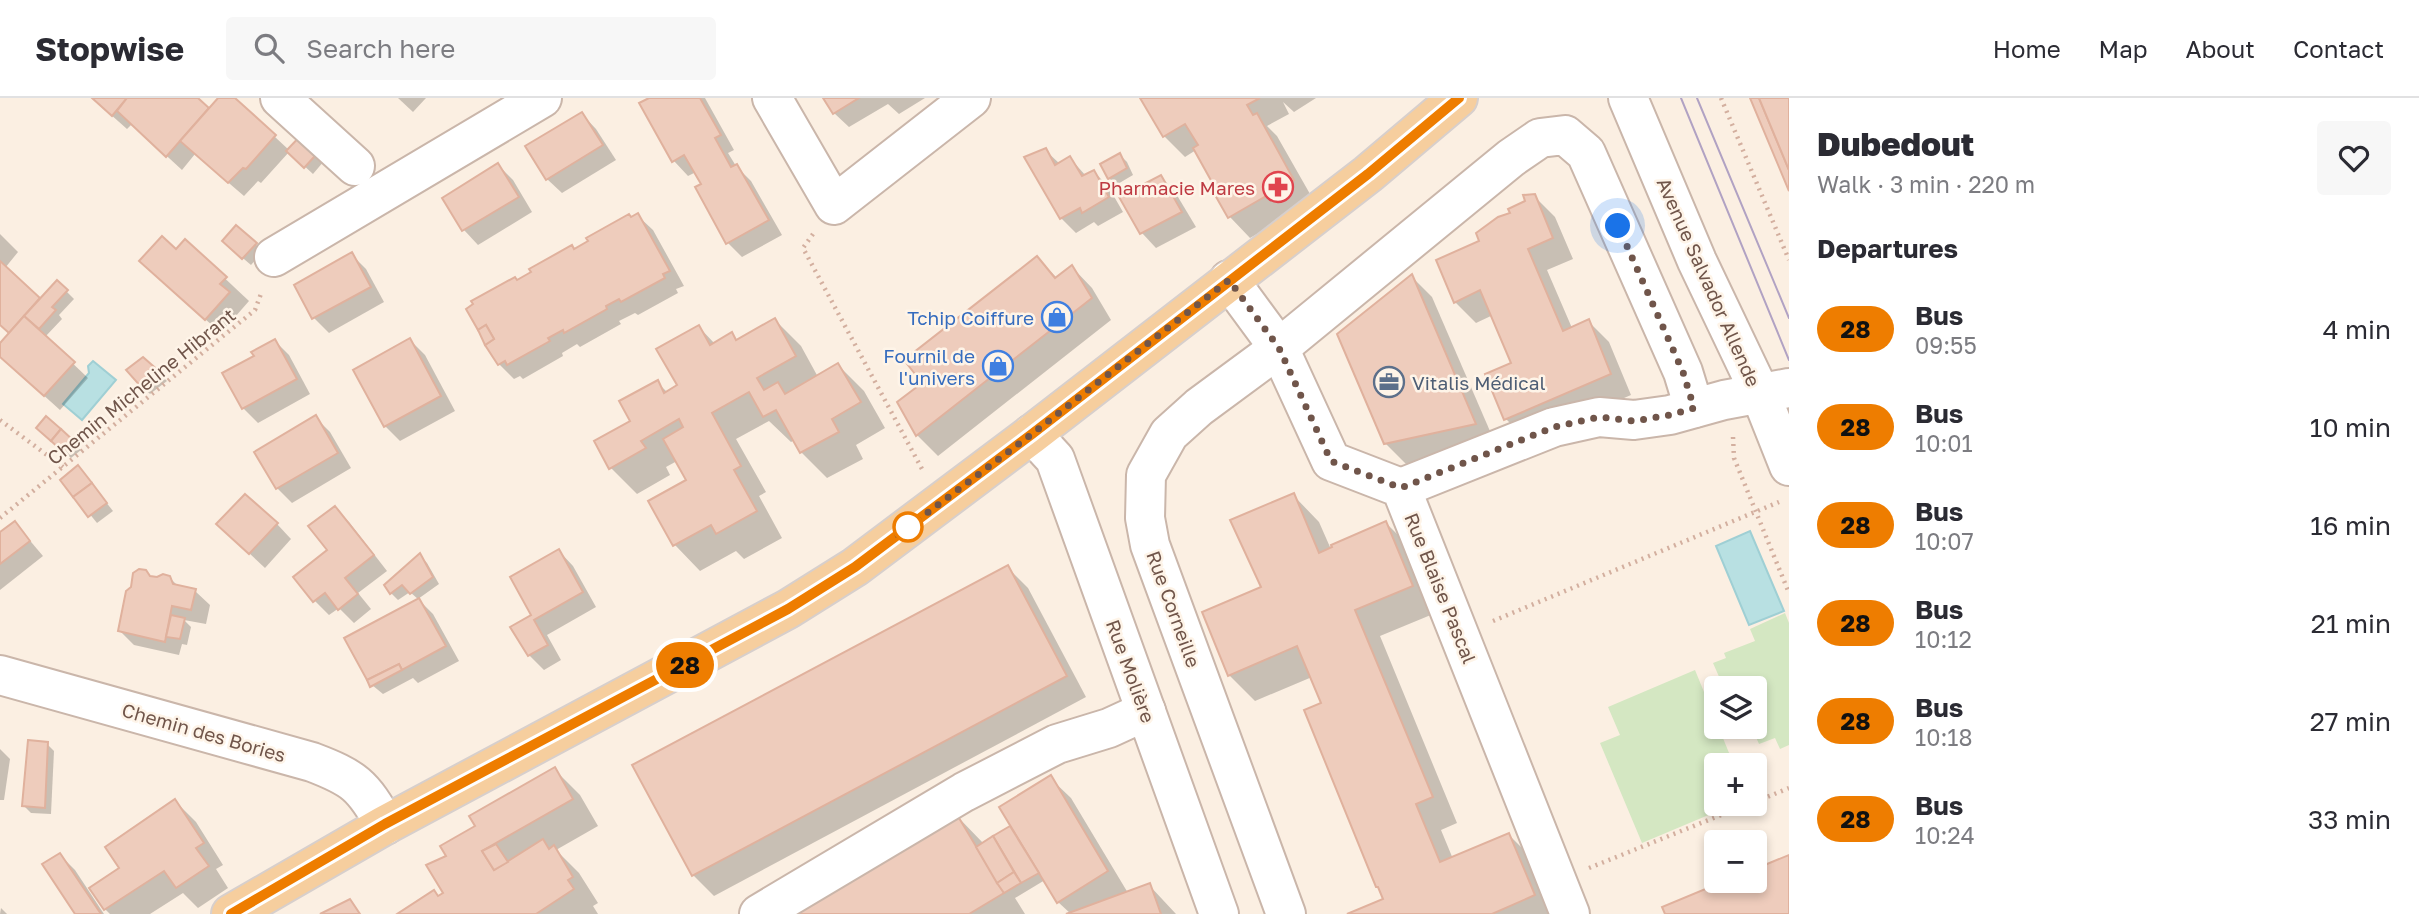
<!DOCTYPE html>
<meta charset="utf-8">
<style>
:root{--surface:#fff;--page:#f7f7f7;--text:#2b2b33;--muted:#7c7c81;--line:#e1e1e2}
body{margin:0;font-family:"Golos Text",sans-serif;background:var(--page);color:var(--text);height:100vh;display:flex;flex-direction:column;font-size:26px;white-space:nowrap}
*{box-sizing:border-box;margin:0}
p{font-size:23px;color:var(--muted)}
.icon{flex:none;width:38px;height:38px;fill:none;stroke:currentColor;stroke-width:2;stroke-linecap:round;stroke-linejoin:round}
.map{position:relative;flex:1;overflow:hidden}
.drawer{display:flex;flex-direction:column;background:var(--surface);width:630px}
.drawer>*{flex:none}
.badge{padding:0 14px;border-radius:23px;font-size:24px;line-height:46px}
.tools{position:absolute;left:1704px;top:578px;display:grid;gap:14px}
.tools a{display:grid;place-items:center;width:63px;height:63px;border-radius:7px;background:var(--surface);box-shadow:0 4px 10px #0003;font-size:35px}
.you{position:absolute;width:35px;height:35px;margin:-18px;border:5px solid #fff;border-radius:50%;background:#1a73e8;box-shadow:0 0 0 10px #1a73e833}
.map>.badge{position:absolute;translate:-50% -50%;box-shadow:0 0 0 4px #fff}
h2{padding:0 28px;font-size:26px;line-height:63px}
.round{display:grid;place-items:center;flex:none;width:74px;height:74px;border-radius:7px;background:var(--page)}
.overview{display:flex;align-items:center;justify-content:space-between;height:119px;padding:0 28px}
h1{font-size:33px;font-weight:800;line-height:52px}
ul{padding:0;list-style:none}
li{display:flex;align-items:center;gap:21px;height:98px;padding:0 28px}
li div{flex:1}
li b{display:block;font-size:26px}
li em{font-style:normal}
li .badge{min-width:77px;font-weight:700;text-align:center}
header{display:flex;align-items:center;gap:42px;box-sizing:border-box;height:98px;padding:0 35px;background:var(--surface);border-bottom:2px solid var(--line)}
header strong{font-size:33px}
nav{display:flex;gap:38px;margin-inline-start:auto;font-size:24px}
.search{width:490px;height:63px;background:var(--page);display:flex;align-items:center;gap:18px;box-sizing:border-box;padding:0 24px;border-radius:7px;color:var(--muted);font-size:26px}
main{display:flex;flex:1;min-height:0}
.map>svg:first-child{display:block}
</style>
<header>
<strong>Stopwise</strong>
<div class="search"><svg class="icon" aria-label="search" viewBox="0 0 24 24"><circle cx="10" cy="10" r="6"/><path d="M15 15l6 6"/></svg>Search here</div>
<nav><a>Home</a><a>Map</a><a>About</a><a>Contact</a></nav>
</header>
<main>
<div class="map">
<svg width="1789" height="816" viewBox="0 0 1789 816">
<rect width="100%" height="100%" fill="#fbefe2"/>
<g fill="#d4e7c2">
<polygon points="1785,515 1789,525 1789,647 1780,651 1775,640 1759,646 1751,628 1755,628 1755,590 1724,590 1713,565 1726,560 1724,555 1755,543 1750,531"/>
<polygon points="1695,572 1734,667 1717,667 1717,705 1737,705 1642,745 1600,645 1620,637 1608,609"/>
</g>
<g fill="#b8e0e2" stroke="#9fcfd4" stroke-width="2">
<polygon points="93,263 116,282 82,322 63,306 89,275 88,268"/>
<polygon points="1750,433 1784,513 1749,527 1716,448"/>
</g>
<g fill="#0003">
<polygon points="92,0 196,0 210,13 221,0 233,0 289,52 330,56 313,76 289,54 261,85 258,83 244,98 195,56 182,72 132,26 127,31"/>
<polygon points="398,0 426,0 413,14"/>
<polygon points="652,0 705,0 734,52 728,55 736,68 751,83 782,137 742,159 728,145 696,74 688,78 674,63 641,6"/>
<polygon points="826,0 925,0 899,16 888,6 849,29 834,15"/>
<polygon points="1142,0 1316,0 1294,14 1283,4 1289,16 1267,28 1277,38 1314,103 1250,140 1230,119 1217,98 1221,96 1196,52 1185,59 1164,38"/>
<polygon points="582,16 596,31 616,62 562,95 547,81"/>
<polygon points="1045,52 1060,66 1070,60 1086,78 1094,74 1108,88 1123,114 1098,128 1094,124 1076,135 1061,120"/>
<polygon points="1120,57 1127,64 1133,77 1116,87 1109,80"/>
<polygon points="498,67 513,82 532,114 478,147 464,132 444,100"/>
<polygon points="1161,79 1175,94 1196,129 1156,150 1142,135 1122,100"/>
<polygon points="1534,98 1555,119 1573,161 1547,172 1572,230 1588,223 1609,244 1631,297 1527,342 1506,321 1513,266 1493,217 1476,225 1455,204 1481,144"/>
<polygon points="638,118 653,132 684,188 676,191 678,195 638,217 635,215 619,223 621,226 580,249 577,246 562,255 563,258 523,281 520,278 514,281 499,266 517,184"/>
<polygon points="236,129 263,153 251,167 231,150"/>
<polygon points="0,136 18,154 5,170 41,202 57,184 74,201 59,217 62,221 45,239 88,280 60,312 0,258 0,248 11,236 0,226"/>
<polygon points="185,143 249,203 221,235 156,178"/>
<polygon points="352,157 366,171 384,204 329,235 314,220 296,187"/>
<polygon points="1037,160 1057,180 1072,169 1092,190 1111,222 938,358 917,337 924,285"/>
<polygon points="1412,179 1432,199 1496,347 1406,366 1385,345"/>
<polygon points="775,222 801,248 818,279 838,267 864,293 885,330 856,347 863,361 827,380 801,354 795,342 791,344 769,323 736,341 766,394 759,398 782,440 744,461 736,453 700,473 675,447 650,404 689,383 677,363 666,369 670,377 637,396 611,370 633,324 657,284 668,295 679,288 699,229 715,246 732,236 738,243"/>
<polygon points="410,242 425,257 455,313 400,343 385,328"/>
<polygon points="275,243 289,257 310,296 258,325 243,310 256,259"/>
<polygon points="143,261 167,283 150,296 143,289"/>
<polygon points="316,320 330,334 351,370 292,405 277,390"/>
<polygon points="46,321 74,345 81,352 71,360 46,337"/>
<polygon points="78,369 113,413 97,425 62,382"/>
<polygon points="1294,398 1319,424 1330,449 1386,425 1412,451 1438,514 1380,538 1457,725 1441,732 1453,761 1509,737 1535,763 1557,816 1351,816 1385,802 1323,606 1312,579 1255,603 1229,577 1263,490"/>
<polygon points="334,410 349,424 387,473 358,495 371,511 354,525 339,510 329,517 315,503 329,453"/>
<polygon points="15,425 43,458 0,492 0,437"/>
<polygon points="277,426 291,441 265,470 233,440"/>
<polygon points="559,453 573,468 596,509 547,537 561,562 544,572 529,557 533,518"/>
<polygon points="420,458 427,465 439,486 418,501 433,516 459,563 418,585 413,580 383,596 372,587 419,502 410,494 398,502 391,495"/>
<polygon points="1007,469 1028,490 1086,599 714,798 693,777"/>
<polygon points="169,479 179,489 195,493 210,507 206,526 184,522 191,529 187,547 182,546 179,557 134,547 119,532 151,480"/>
<polygon points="47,646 54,653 51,716 31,715 24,708"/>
<polygon points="0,651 10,661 4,702 0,702"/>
<polygon points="554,671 580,697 598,728 556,752 579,775 598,805 593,808 598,816 400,816 434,795 439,800 445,795 449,759 477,728"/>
<polygon points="1050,680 1071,700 1128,795 1149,787 1176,816 1071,816 1058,804 1045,782 1015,800 1025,816 792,816 956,717 984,746 1010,730 1016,736"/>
<polygon points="175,703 196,724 223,767 216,771 228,790 198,810 183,795 150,816 110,816 105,811 121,770"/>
<polygon points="60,757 75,772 104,816 77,816 45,766"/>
<polygon points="1,810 7,816 0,816"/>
</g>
<g fill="#eeccbc" stroke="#e0b19d" stroke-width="2">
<polygon points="92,0 127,0 112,18"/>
<polygon points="127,0 198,0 209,10 166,59 117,13"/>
<polygon points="218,0 235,0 276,37 246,71 243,70 228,85 180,43"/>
<polygon points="649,0 700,0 721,37 715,40 731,69 737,66 769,122 726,146 695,89 701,86 684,57 672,64 639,5"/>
<polygon points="823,0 859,0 833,16"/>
<polygon points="1140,0 1260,0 1247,7 1253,17 1257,15 1294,82 1228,120 1215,97 1218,95 1193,50 1198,47 1185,26 1163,39"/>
<polygon points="1750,0 1759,0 1789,72 1789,93"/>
<polygon points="1759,0 1789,0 1789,72"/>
<polygon points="582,14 603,47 546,82 525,48"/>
<polygon points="306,32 324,48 304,70 286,53"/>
<polygon points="1046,50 1055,67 1070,58 1082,78 1094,72 1109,99 1082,115 1080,110 1060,121 1024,59"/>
<polygon points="1120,55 1127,70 1108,81 1100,66"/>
<polygon points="498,65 519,99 462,133 442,100"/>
<polygon points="1161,77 1182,114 1140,136 1119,99"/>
<polygon points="1535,96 1553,140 1528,151 1563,233 1589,221 1611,276 1504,322 1485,276 1511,265 1480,192 1454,205 1436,162 1479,143 1476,135 1498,119 1510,115 1508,111 1525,103 1523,97"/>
<polygon points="638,115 670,173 663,176 665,180 621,204 619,201 606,208 607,211 564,235 563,232 548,240 550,243 507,267 505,263 498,267 485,247 494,241 486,227 478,232 466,211 473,206 471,203 515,179 517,182 531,174 529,171 572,147 574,151 588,143 586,140 629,116 631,119"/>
<polygon points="236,127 257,145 242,161 222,143"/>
<polygon points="162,138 176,151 185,141 227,179 220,186 230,194 205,222 139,163"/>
<polygon points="352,154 371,189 312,221 294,187"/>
<polygon points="1037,158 1055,180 1072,167 1092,200 916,338 897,304 922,285 904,262"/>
<polygon points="0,163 40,200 9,235 0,227"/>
<polygon points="1412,176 1476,326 1384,346 1337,236"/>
<polygon points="57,182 68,192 52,209 56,212 39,231 24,218"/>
<polygon points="24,218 75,264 44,298 0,259 0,245"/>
<polygon points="775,220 796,258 757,280 764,292 778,284 785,296 838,265 861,304 832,321 839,334 800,355 776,312 763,319 749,294 712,315 741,368 734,372 757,413 716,436 711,427 673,448 648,403 686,382 663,341 683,329 679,321 641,343 646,350 609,371 594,343 630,323 619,303 658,282 664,295 677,287 656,251 699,227 710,247 732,234 736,242"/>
<polygon points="486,227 494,241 485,247 478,232"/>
<polygon points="410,240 441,298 384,329 353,272"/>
<polygon points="275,241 297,281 242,311 222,275 254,258 251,254"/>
<polygon points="143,259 161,275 142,290 126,272"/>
<polygon points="316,317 338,355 276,391 254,354"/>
<polygon points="46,318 61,331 51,343 36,330"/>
<polygon points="61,331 75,344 63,354 51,343"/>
<polygon points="78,367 92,385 73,399 60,382"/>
<polygon points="92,385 107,405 88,419 73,399"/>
<polygon points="1294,395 1319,455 1332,449 1331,447 1386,423 1413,488 1355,512 1433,699 1416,706 1440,764 1509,735 1535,797 1492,816 1347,816 1383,801 1378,789 1376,789 1304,612 1321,605 1297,548 1228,578 1202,514 1261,489 1230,422"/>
<polygon points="245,396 278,425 249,456 216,426"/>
<polygon points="335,408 374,457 345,480 358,496 338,512 325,495 313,504 293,479 327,452 308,428"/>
<polygon points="15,423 30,443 0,466 0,434"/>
<polygon points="559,451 583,494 534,522 548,547 528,558 510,529 531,517 510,479"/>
<polygon points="420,455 433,479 410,496 402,487 390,496 384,487"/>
<polygon points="1008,467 1067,578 692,778 632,667"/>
<polygon points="139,471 146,472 150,478 157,479 163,476 170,478 173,486 196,491 191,512 172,508 165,544 118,533 126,493 131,489 133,475"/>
<polygon points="419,500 446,548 402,572 399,566 367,582 344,540"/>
<polygon points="171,517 185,520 180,541 166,539"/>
<polygon points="399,566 402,572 370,589 367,582"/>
<polygon points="28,642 48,644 45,710 22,708"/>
<polygon points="555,669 573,701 482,753 494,772 543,741 549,751 554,747 573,779 568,782 574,791 536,816 397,816 434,792 438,798 443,795 426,767 446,758 440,748 475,728 469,718"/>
<polygon points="1051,677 1108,773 1057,805 999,709"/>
<polygon points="175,701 204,745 196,750 209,768 176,790 164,773 104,812 89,790 119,770 105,749"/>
<polygon points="956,715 1004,795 969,816 789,816"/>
<polygon points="1010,728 1039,775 1021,785 993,738"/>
<polygon points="993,738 1014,774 997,785 976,749"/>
<polygon points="496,746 508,764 494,772 482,753"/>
<polygon points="60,755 101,816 75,816 42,766"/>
<polygon points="1789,757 1789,816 1665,816 1662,809 1727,782 1755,782 1755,771"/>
<polygon points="1014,774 1021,785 1004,795 997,785"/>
<polygon points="1150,785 1161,816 1066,816"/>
<polygon points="350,801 360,816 320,816"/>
</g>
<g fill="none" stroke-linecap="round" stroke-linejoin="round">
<g stroke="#cab6aa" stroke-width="42">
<g id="minor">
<polyline points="280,0 355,68"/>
<polyline points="772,0 834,107 971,0"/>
<polyline points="1628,0 1697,163 1760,295 1789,368"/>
<polyline points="274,159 542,0"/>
<polyline points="1229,182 1279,250 1331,363 1401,390 1570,816"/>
<polyline points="1032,336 1055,361 1219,816"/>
<polyline points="1401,390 1554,329 1599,319 1634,322 1670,317 1724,302 1789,290"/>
<path d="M0,577L312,664C354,680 363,687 385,727"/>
<polyline points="759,816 964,694 1057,646 1109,630 1146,613"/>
<polyline points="1286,816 1150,447 1145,420 1146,377 1169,336 1199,309 1279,250 1511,60 1540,40 1565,37 1586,55 1683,274 1694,310"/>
</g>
</g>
<g stroke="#d7cfcc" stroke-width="42">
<polyline id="major" points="231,816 385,727 788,511 855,469 1032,336 1368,76 1458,0"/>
</g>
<g stroke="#d3af9f" stroke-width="4.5" stroke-dasharray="2 5" stroke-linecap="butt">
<polyline points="1721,0 1789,162"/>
<polyline points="813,136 803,150 922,371"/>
<polyline points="0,322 63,369"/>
<polyline points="1733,339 1734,360 1789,495"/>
<polyline points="0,420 255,212 262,193"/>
<polyline points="1493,523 1779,404"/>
<polyline points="1755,704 1789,690"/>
<polyline points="1589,770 1751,705"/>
</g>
<use href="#minor" stroke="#fff" stroke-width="38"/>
<use href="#major" stroke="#f6ce9e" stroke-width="38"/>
<g stroke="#b1a2c3" stroke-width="2">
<polyline points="1681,0 1789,262"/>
<polyline points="1697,0 1789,220"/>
</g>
</g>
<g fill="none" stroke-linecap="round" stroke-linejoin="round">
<g stroke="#fff" stroke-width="16">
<polyline id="line" points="231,816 385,726 788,511 855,469 1032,336 1368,76 1459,0"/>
</g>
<use href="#line" stroke="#ee7d00" stroke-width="10"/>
<polyline stroke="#70554a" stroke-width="7" stroke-dasharray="0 12.6" points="908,429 898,437 1032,336 1229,182 1279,250 1331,363 1401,390 1554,329 1599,319 1634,323 1670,317 1694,310 1683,274 1618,128"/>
</g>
<defs>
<g id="pharmacy-ring" transform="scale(1.575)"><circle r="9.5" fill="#fef4e8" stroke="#e0444e" stroke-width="1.5"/><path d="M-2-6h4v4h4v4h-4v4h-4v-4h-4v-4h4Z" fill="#e0444e"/></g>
<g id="shop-ring" transform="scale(1.575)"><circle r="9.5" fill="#fef4e8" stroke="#3f7fe0" stroke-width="1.5"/><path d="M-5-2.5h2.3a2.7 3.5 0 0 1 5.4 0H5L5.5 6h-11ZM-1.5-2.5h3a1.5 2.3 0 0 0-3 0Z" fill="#3f7fe0"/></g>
<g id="office-ring" transform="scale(1.575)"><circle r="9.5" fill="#fef4e8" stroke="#5c6f8a" stroke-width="1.5"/><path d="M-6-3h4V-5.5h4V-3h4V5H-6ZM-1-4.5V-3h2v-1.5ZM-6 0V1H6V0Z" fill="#5c6f8a"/></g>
</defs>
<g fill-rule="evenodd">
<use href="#pharmacy-ring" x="1278" y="89"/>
<use href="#shop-ring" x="1057" y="219"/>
<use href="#shop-ring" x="998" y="268"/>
<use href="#office-ring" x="1389" y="284"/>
</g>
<circle fill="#fff" stroke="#ee7d00" stroke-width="3.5" cx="908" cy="429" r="14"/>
<g text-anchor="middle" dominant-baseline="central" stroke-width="5" stroke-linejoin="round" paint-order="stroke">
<g font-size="19" fill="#be3a42" stroke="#fef4e8" text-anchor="end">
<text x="1255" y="89">Pharmacie Mares</text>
</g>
<g font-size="19" fill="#70554a" stroke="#fef4e8">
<text transform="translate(1709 184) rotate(66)">Avenue Salvador Allende</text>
<text transform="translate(141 288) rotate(-39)">Chemin Micheline Hibrant</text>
<text transform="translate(1441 490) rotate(68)">Rue Blaise Pascal</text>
<text transform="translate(1174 511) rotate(70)">Rue Corneille</text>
<text transform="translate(1131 573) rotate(70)">Rue Molière</text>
<text transform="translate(204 634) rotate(16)">Chemin des Bories</text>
</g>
<g font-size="19" fill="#366cbe" stroke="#fef4e8" text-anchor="end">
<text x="1034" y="219">Tchip Coiffure</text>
<text x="975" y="257">Fournil de<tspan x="975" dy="22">l'univers</tspan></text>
</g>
<g font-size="19" fill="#4e5e75" stroke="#fef4e8" text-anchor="start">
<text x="1412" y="284">Vitalis Médical</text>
</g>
</g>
</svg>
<div class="tools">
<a><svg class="icon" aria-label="layers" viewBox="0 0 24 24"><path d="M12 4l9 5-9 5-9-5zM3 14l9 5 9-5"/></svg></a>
<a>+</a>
<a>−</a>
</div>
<div class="you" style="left:1618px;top:128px"></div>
<b class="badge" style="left:685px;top:567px;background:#ee7d00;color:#111">28</b>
</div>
<section class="drawer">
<div class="overview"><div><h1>Dubedout</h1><p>Walk · 3 min · 220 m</p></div><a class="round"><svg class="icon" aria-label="heart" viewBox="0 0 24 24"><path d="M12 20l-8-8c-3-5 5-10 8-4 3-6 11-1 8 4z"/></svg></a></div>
<h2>Departures</h2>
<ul>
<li><span class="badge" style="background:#ee7d00;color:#111">28</span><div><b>Bus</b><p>09:55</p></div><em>4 min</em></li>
<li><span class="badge" style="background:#ee7d00;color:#111">28</span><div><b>Bus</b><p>10:01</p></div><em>10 min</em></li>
<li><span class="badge" style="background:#ee7d00;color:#111">28</span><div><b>Bus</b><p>10:07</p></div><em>16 min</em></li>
<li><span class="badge" style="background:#ee7d00;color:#111">28</span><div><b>Bus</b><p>10:12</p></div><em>21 min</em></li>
<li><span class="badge" style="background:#ee7d00;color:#111">28</span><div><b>Bus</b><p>10:18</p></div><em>27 min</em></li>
<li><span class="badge" style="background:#ee7d00;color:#111">28</span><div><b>Bus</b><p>10:24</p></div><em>33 min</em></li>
</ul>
</section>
</main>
